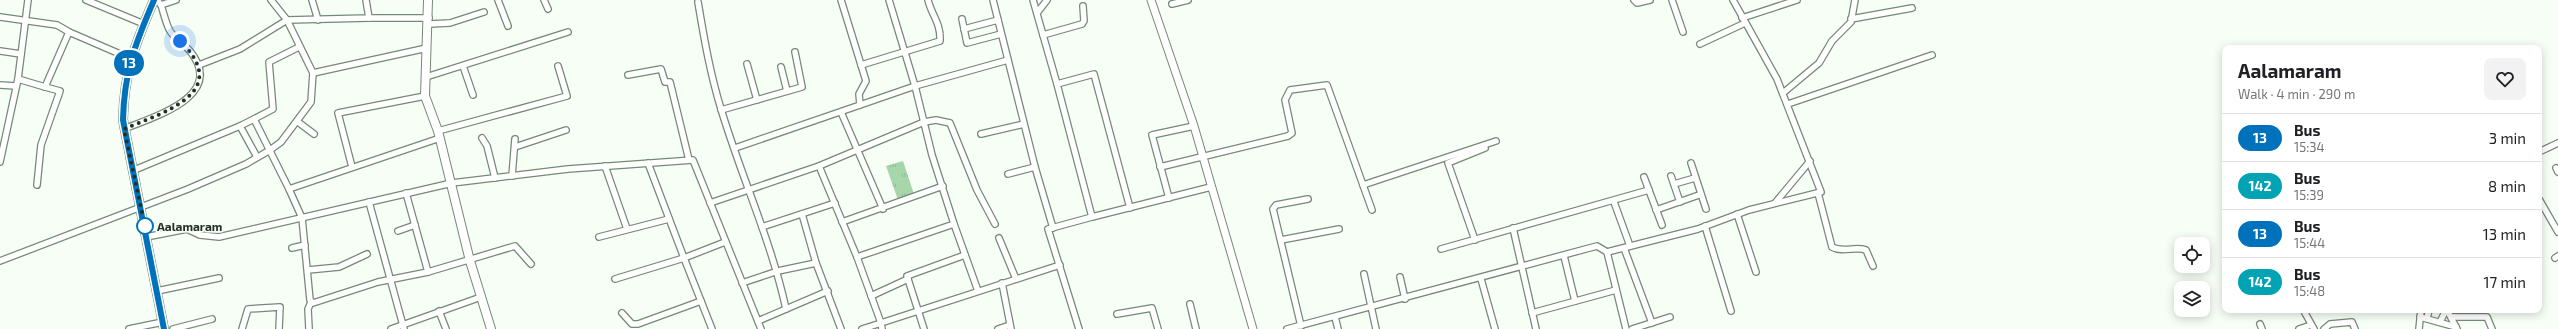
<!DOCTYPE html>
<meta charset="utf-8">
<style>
:root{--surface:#fff;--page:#f2f2f2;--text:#202124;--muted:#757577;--line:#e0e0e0}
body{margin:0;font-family:"Exo 2",sans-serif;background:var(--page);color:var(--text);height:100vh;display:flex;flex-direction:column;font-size:15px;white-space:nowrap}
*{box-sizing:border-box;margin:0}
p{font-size:13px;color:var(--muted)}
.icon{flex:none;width:22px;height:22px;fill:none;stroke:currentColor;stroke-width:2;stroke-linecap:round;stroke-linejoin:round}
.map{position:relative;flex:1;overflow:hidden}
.side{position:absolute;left:2222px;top:45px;width:320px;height:268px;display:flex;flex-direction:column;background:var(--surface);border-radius:8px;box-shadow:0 2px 10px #0003}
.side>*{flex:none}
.badge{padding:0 8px;border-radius:13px;font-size:14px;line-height:26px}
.fabs{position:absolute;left:2174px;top:237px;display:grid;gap:8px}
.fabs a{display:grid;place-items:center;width:36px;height:36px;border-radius:8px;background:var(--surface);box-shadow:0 2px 10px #0003;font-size:20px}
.you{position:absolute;width:20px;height:20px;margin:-10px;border:3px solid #fff;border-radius:50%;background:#1a73e8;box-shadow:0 0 0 6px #1a73e833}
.map>.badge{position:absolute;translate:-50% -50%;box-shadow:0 0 0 2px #fff}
.round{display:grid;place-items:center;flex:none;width:42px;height:42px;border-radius:8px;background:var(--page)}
.head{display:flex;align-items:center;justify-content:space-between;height:68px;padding:0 16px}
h1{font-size:19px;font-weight:700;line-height:30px}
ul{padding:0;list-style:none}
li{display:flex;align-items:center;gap:12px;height:48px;padding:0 16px;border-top:1px solid var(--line)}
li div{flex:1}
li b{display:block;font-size:15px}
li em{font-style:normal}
li .badge{min-width:44px;font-weight:700;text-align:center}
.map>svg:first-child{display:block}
</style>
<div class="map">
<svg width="2558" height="329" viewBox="0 0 2558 329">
<defs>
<pattern id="park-tufts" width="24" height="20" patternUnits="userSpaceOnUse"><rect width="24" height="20" fill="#a7d6aa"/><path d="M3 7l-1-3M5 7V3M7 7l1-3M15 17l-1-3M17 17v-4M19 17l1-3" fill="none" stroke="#90b892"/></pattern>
</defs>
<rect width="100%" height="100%" fill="#f6fef6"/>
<polygon fill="url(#park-tufts)" points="903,161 914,194 898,200 886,166"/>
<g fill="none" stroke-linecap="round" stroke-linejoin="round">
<g stroke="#758976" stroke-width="8">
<g id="minor">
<polyline points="86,0 144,24"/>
<polyline points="157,0 161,5 176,0"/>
<polyline points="312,0 318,20"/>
<polyline points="498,0 508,26"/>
<polyline points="544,0 548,9"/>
<polyline points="993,0 1035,167 1053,228"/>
<polyline points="1033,0 1057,84"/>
<polyline points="1634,0 1637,3 1650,0"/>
<polyline points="1672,0 1683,32"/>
<path d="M698,2C704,38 710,73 721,109C741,176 771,240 786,309"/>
<polyline points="1172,4 1188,0"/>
<polyline points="1037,13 1047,0"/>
<polyline points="0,17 57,25 69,32 45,87 18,79"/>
<polyline points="369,18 429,18"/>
<polyline points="1742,18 1797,0"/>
<polyline points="962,19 967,43 1001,34"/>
<polyline points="1851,19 1912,8"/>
<polyline points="429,24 450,23 484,12"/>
<polyline points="964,29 998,20"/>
<polyline points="69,32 127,57"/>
<polyline points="1043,35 1082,24 1084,21 1083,6"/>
<polyline points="1700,44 1745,23"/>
<polyline points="299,47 269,62 273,109 254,119 289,189 440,138"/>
<polyline points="0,51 21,54"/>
<polyline points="747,64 757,100"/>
<polyline points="199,65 240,49 287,20 369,18 366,0"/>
<path d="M861,65L940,41C941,23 932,16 928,0"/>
<polyline points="463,66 473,95"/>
<polyline points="781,67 787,91"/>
<polyline points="313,73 427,48"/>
<polyline points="628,75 661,69 665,82 670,82 689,160"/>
<polyline points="426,77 568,32"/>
<polyline points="0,85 16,86"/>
<polyline points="1783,93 1819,63 1832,41 1851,22 1855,0"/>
<polyline points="1788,104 1932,55"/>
<polyline points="860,105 915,86 889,0"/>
<polyline points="721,110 802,87 795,52"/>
<polyline points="841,112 883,209"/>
<polyline points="254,119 240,126 257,157"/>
<polyline points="298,122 314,134"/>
<path d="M124,129C156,116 226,96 190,51C184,44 175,39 170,31C166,24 164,14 161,5"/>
<polyline points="438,131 567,96 558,66"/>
<polyline points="981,134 1024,124"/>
<polyline points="482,138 487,146 495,178"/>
<polyline points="515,147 566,130"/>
<polyline points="735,148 860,105 859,94 866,81 841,0"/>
<polyline points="2539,152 2558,143"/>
<polyline points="0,162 18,79 28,0"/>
<polyline points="648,163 684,258 725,242"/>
<polyline points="1691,163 1706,209"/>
<polyline points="605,166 627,229"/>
<polyline points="819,166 857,257"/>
<polyline points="352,167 338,113 425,96"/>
<polyline points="1160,167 1288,136 1292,133 1285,100 1290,90 1327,85 1372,210"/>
<polyline points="2556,168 2558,172"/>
<polyline points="132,171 240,126"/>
<polyline points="1008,174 1035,167"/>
<polyline points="512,176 515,139"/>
<polyline points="1671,176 1680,202"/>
<polyline points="1644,177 1662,225"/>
<polyline points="1674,184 1695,178"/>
<polyline points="37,185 41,145 60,91 45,87"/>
<polyline points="1363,185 1496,141"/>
<polyline points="289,189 302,218 310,300 313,303 378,282 428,272 515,246 531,264"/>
<polyline points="406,193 428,272"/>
<path d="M1818,193L1832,247C1843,253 1855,246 1866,250L1873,266"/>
<polyline points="1169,198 1152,135 1194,126"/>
<polyline points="2539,199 2558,232"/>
<polyline points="369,202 404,329"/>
<polyline points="1614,202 1630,246"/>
<polyline points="710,203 819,166 924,122 936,120 950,123 977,190 995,224"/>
<polyline points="1775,203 1810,161"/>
<polyline points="1656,210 1699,195"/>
<polyline points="802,214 816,263 841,329"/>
<polyline points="1737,214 1756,272"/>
<polyline points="1092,217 1211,187"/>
<polyline points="842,222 943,186"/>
<polyline points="954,224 978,291"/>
<polyline points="1705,226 1731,311"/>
<polyline points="762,227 835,203"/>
<polyline points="1513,228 1536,329"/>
<polyline points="398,231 415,225"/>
<polyline points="146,237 187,229 200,235 219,237 452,183 568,169 693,160 761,329"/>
<polyline points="599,237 669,219"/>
<polyline points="999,238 1016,279"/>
<polyline points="1281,240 1339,229"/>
<polyline points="1475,240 1448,163 1485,148"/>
<polyline points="292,248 305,245"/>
<polyline points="1624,248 1652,323"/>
<polyline points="1441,249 1649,190"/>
<polyline points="1607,252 1698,229 1749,210 1821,192 1777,79 1733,0"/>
<polyline points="1564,256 1575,301"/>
<polyline points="2555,258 2558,256"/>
<polyline points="0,261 188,189 246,164 270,150 281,142 311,102 313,73 287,20 271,0"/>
<polyline points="308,270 339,267 367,254"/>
<polyline points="1364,274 1376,329"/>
<polyline points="1400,277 1405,299"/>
<polyline points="615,279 684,258 712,329"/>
<polyline points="1481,279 1495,329"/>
<polyline points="742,283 778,271 816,263"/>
<polyline points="1002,283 1011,329"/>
<polyline points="157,291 219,278"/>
<polyline points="871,296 908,279"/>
<polyline points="1190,304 1196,329"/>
<polyline points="2447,310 2457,329"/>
<polyline points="439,311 446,329"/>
<polyline points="622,313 632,324 638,324 701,301"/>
<polyline points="1532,313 1616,290"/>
<polyline points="2305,313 2314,329"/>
<polyline points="1117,314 1152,308 1158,329"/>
<polyline points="1335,317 1338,329"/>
<polyline points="2420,317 2456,327"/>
<polyline points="2452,317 2487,317 2492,329"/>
<polyline points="2427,318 2429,310"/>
<polyline points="758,321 828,291"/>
<polyline points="2440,322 2446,310"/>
<polyline points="2260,324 2262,329"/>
<polyline points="1301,326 1273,209 1276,205 1308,199"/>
<polyline points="129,329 158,323"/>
<polyline points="173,329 212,319"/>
<polyline points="242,329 248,309 280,307 279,329"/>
<polyline points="309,329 308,309 311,302"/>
<polyline points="391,329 481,297"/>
<polyline points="862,329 881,323 857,257 954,224 932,155 915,86 1008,60"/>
<polyline points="882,329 881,323 1060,265"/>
<polyline points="924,329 907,276 965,255"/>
<polyline points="998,329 1010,325"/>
<polyline points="1079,329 1048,229 1092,217 1057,84 1094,74 1130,208"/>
<polyline points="1287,329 1597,246 1607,252 1626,329"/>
<polyline points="1632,329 1670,317"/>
<polyline points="2299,329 2311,325"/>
<polyline points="2324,329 2330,324 2352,322 2355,329"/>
<polyline points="2419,329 2421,310"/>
</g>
</g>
<g stroke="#758976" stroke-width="9">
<polyline id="tertiary" points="1151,0 1194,126 1253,329"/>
</g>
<g stroke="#758976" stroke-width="10">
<polyline id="secondary" points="428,0 425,96 438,131 470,261 491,329"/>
</g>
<g stroke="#758976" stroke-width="10">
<path id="primary" d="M154,0C135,44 124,72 123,120L164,329"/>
</g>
<use href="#minor" stroke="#fff" stroke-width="5.5"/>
<use href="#tertiary" stroke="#fff" stroke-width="7"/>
<use href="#secondary" stroke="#fff" stroke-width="8"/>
<use href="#primary" stroke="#fff" stroke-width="8"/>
</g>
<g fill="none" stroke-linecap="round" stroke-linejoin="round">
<g stroke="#fff" stroke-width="9">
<path id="line" d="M154,0C135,44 124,72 123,120L164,329"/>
</g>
<use href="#line" stroke="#0072bc" stroke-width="6"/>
<path stroke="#262f27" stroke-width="4" stroke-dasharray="0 7.2" d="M145,226L124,129C165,112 233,92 180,41"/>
</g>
<circle fill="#fff" stroke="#0072bc" stroke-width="2" cx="145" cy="226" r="8"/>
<g text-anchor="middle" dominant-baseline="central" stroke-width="3" stroke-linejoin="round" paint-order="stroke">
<g font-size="12" font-weight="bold" fill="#262f27" stroke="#f6fef6" text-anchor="start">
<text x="157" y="226">Aalamaram</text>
</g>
</g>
</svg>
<div class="fabs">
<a><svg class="icon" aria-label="locate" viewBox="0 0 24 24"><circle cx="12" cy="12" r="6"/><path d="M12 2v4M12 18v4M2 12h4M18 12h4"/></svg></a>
<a><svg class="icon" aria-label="layers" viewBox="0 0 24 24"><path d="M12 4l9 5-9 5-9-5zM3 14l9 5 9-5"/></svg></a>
</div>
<div class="you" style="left:180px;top:41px"></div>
<b class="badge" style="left:129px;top:63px;background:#0072bc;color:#fff">13</b>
<section class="side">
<div class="head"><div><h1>Aalamaram</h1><p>Walk · 4 min · 290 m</p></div><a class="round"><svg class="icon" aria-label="heart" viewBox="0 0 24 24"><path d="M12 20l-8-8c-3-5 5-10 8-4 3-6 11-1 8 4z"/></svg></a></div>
<ul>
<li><span class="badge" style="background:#0072bc;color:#fff">13</span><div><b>Bus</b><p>15:34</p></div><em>3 min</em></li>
<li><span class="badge" style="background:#00a3b4;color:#fff">142</span><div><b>Bus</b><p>15:39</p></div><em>8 min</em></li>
<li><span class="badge" style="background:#0072bc;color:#fff">13</span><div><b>Bus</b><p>15:44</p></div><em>13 min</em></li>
<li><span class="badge" style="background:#00a3b4;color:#fff">142</span><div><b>Bus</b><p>15:48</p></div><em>17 min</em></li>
</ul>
</section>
</div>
